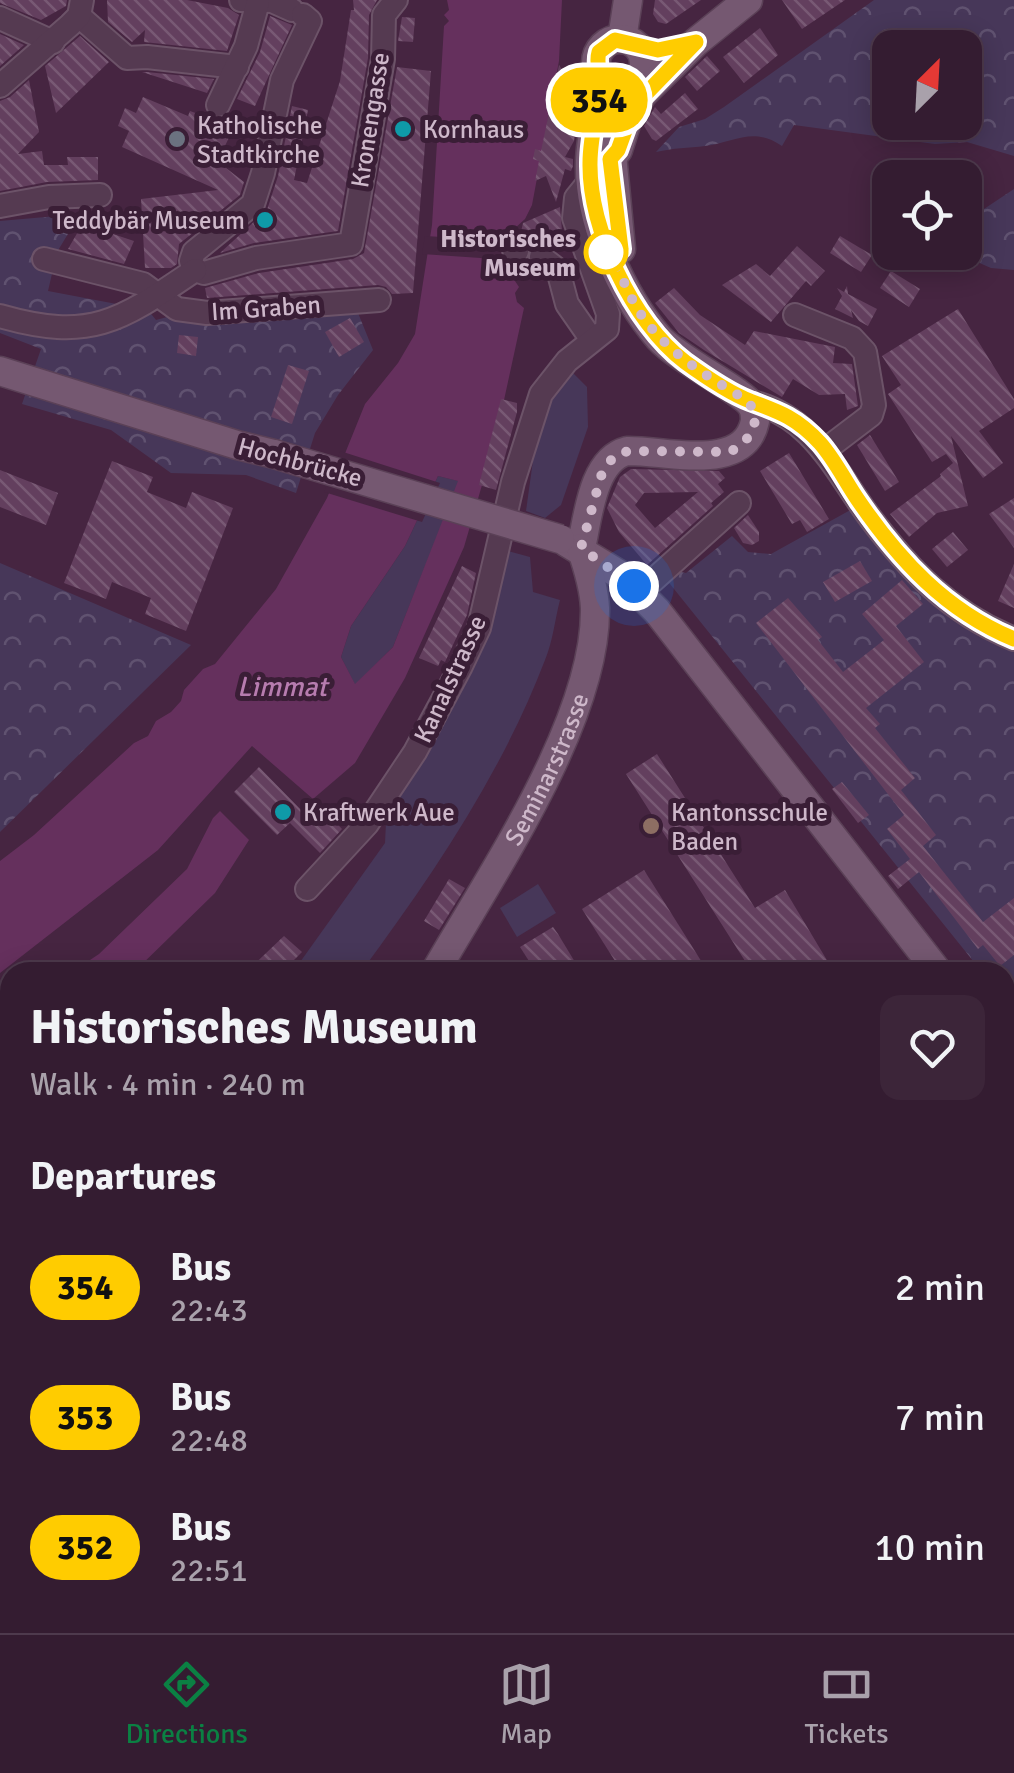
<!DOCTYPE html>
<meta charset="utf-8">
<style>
:root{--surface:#341c31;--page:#3c2539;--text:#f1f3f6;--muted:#a9a1ab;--line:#4e3a4d;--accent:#0b8043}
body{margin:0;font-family:Signika,sans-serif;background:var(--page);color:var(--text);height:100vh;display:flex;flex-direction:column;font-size:38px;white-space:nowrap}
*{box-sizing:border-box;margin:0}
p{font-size:32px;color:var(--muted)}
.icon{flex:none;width:55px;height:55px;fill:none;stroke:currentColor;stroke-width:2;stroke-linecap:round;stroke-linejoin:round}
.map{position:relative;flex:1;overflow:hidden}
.details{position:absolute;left:0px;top:962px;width:1015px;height:672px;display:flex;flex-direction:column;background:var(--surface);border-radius:30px 30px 0 0;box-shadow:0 5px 25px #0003,0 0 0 2px var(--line)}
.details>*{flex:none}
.badge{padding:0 20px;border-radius:32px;font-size:35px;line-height:65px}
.needle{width:65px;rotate:24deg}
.tools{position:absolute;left:872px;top:30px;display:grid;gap:20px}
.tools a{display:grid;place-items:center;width:110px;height:110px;border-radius:20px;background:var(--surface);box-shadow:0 5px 25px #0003,0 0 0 2px var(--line);font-size:50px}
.you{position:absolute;width:50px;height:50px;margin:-25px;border:8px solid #fff;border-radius:50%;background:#1a73e8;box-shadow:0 0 0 15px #1a73e833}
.map>.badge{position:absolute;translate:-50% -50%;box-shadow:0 0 0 5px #fff}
h2{padding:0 30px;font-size:38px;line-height:90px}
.round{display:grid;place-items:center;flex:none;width:105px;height:105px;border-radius:20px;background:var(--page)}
.head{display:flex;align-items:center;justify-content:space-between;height:170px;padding:0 30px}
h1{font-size:48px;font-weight:800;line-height:75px}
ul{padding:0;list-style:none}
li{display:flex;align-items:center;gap:30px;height:130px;padding:0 30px}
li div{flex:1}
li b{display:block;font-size:38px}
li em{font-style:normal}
li .badge{min-width:110px;font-weight:700;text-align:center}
.tabs{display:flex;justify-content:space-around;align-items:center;height:140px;border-top:2px solid var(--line);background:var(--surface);font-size:28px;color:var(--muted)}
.tabs a{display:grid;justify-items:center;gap:5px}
.tabs .selected{color:var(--accent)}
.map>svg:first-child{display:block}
</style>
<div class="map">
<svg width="1014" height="1633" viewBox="0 0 1014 1633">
<defs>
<pattern id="forest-crowns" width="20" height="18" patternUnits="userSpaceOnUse" patternTransform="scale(2.5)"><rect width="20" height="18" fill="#473759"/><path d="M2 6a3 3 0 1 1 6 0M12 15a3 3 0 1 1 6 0" fill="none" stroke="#605270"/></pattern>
<pattern id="building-back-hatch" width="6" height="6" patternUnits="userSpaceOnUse" patternTransform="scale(2.5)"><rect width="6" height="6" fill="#633f5e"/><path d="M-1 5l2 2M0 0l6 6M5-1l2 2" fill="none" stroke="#785974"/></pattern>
</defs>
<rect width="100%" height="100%" fill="#462541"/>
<g fill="#473759">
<polygon points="570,370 587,387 588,427 561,505 545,518 526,511 539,417"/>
<polygon points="438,476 459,481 393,647 355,685 341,657 351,626 405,546"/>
<path d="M493,547L530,557L533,592L560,600C555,619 553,641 545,660C502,773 432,876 361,972H293L385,843L386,822L470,633Z"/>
<polygon points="538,884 556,913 517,937 500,908"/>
<polygon points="0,1191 10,1207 10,1295 0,1308 0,1277 6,1253 0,1238"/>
</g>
<g fill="url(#forest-crowns)" fill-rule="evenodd">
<path d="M874,0H1014V156L967,142L935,144L794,125L782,146C753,126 735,142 705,146C688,148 673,148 656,152L679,127L705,119L724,107ZM890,48H965V122H890Z"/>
<polygon points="1014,189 1014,270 991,268 968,258 981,211"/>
<polygon points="80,214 57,252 48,291 148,310 156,320 197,309 356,308 373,350 338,395 315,433 296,493 246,475 171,473 111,430 22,404 41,349 0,333 0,221"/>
<polygon points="854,508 1014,646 1014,1013 1005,1001 1005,972 982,972 666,579 676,571 686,573 732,536 748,552 771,554"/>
<polygon points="0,563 191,645 0,832"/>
<polygon points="10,1321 10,1441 0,1454 0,1330"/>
</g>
<g fill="#65305d" fill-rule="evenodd">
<path d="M447,0H562L559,61L532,205L525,219L503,239L505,266L519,287L515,293L517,302L524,308L496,437L464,547L405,678L355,763L313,799L252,746L158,850L0,973V861L34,835L134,743L148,736L156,721L171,712L181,701L184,690L203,669L215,664L276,589L327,498L365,404L398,363L415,334L432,225L444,26L449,21L444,15L449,10ZM438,476L458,481L393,647L355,684L341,657L351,626L405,546Z"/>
<polygon points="220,811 249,840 215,893 134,972 72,972 99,954 187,869 213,818"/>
</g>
<g fill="#462541">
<polygon points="425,236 508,241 510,260 422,254"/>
<polygon points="340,451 440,483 422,522 324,492"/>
</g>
<g fill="url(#building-back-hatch)" fill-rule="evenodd">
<polygon points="0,0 67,0 66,6 41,20 0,3"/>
<polygon points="107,0 187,0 228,8 239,15 227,51 144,42 145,30 132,42 108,22"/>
<polygon points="353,0 377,0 369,15 368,58 338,231 254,243 220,253 267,210 278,176 292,106 308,110 294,180 307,183 340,81 351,10 354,10"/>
<polygon points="655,0 701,0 666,24 658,22 653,14"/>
<polygon points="782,0 845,0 802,29"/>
<polygon points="270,16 292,25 255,106 237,99 260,52"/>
<polygon points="402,17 415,18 413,42 398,41"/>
<polygon points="760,28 778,55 744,83 723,57"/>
<polygon points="0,34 24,45 0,66"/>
<polygon points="80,36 109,62 56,113 45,66"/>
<polygon points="707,56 720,71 697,91 685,77"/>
<polygon points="559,65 570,83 577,123 574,141 565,157 573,159 573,166 571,171 565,169 556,202 546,176 535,181 539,161 533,159 535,149 541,151"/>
<polygon points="397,67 431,71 413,293 392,294 386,287 378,285 207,298 205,288 259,273 353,259 364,253"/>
<polygon points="142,72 147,72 214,79 207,93"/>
<polygon points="29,80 39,132 18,154 42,151 44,165 68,165 67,157 98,157 98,180 47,182 0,191 0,101 10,97"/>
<polygon points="685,93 698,109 656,141 652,139 644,126 655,107 661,114"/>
<polygon points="143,97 188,116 190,111 234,127 224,148 232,154 226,168 244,182 240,195 179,244 177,264 171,268 145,268 141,199 218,190 122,147 129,131 118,126 125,108 136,113"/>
<polygon points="560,207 562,231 555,243 551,246 542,242 531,246 520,236 523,223"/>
<polygon points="83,223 103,234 104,231 134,241 124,264 68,249"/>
<polygon points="840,236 872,255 861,272 830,253"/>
<polygon points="797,246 825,271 811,286 806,281 771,322 722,285 756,264 770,276"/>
<polygon points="891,271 920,289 909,307 880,288"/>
<polygon points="847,286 848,294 877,309 868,326 859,321 851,310 853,318 835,309 842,296 837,288 844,292"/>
<polygon points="674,288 700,315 745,345 754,331 835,347 833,363 852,364 858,406 847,410 845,394 819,395 793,379 782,397 704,350 679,333 655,303"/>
<polygon points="958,309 1014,399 1014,408 979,431 1003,463 983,478 951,436 968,506 937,513 909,537 890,514 941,476 940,474 953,463 946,454 932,462 888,394 901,385 882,356"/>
<polygon points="350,318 364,342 339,357 325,332"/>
<polygon points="179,335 198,337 196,356 177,353"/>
<polygon points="288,365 309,371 292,424 271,417"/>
<polygon points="501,399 517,403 517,412 496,490 479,485"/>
<polygon points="870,435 899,482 885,491 857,445"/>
<polygon points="789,453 829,519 807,532 800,520 792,524 760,471"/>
<polygon points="112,461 153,477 147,492 186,508 192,492 233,508 186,631 145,614 151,598 112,582 106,599 64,583"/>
<path d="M631,469L719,471L725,478L718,484L724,492L711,503L713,506L647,565L619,532L607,508L620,477ZM698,492L655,528L635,505L644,493Z"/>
<polygon points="0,470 58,493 46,525 0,507"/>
<polygon points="1014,498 1014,548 989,514"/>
<polygon points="748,515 759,532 759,541 752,545 743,543 734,528"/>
<polygon points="953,532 968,550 947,567 932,549"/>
<polygon points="860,561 872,581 835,602 823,582"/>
<polygon points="1014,564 1014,608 998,601"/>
<polygon points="462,566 476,573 467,615 445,662 441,660 438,666 419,658"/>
<polygon points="902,580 923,604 896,626 924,662 866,708 880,724 875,728 915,778 901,790 936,835 923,846 983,922 1014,898 1014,955 1000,966 983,945 978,949 919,872 898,889 888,876 910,859 887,829 904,815 756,623 788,598 822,637 818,640 843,672 884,640 862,614"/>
<polygon points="657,754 755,908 785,890 834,972 752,972 626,774"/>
<polygon points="259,767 302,811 306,807 312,813 319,805 342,829 320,853 290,823 277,835 234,792"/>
<polygon points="842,782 869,815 858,823 832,789"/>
<polygon points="644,870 683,932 708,972 622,972 582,909"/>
<polygon points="449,879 465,888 439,930 424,921"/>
<polygon points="553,927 558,934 581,972 536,972 520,947"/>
<polygon points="284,936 302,952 282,972 246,972"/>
</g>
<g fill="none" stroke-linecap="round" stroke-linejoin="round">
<g stroke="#6c5368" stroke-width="26">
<g id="minor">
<polyline points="241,0 272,1 292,10"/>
<polyline points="79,16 127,58 147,57 237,67"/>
<polyline points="0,18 53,42"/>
<polyline points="0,86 70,25 79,16 82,0"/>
<polyline points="218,105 246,46 258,2"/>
<polyline points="0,206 49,197 100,195"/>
<polyline points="514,250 517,251"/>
<polyline points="541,257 558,270 567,304 592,340"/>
<polyline points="44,259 143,284 177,309 207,313 379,300"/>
<polyline points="195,270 204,273 256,258 351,244 383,59 384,15 396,0"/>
<polyline points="195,270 191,261 194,252 253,204 263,173 282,80 310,21 303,15"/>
<polyline points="795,315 852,338 865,352 874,405 871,415 825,450"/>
<path d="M0,316C91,342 120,321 195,270"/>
<path d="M748,401C811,415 833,467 868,515C910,571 949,612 1014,639"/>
<polyline points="639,593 739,503"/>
<polyline points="307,889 367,824 415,752 461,666 479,628 513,482 541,394 567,361 607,329 608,314 574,218 576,198 597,172"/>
<polyline points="1005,1221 1014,1215"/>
<polyline points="1005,1388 1014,1382"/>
<polyline points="1005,1501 1014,1496"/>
<polyline points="0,1601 10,1593"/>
<polyline points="218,1625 222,1633"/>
<polyline points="342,1625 347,1633"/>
<polyline points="472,1625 475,1633"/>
<polyline points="636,1625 639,1633"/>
<polyline points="773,1625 777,1633"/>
<polyline points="903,1625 907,1633"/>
<polyline points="401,1633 412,1625"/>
<polyline points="1000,1633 1014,1625"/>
</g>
</g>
<g stroke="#5b4157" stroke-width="31">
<g id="major">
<polyline points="622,39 628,0"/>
<circle cx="620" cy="63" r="24"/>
<polyline points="610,159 618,150 628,118 642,95 696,42 748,0"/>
<polyline points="621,249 610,133 622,86"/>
<polyline points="0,371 237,445 274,454"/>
<polyline points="566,542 622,576 657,611 938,972"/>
<path d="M581,548C588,518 592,460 627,451C667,450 744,474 755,421C755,415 755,411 752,406C743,391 679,360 659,338C621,294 588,220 590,161C591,133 599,105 602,77"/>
<path id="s1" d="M435,972C490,876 597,720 595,608C594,588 588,568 581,548"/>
<polyline points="1005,1054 1014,1065"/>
<polyline points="104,1633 107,1625"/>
</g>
</g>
<use href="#minor" stroke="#553a51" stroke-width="22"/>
<use href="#major" stroke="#755871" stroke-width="28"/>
<g stroke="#5b4157" stroke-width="31" stroke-linecap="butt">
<polyline id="major-bridge" points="274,454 560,539"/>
</g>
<use href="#major-bridge" stroke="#755871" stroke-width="28"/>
</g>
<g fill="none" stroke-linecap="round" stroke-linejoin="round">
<g stroke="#fff" stroke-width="22">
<path id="line" d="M621,249L610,159L618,150L634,106L696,42L658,50L615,40L599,52C595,66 602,74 601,88C597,113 590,137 590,163C589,229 632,322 685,362C703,375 729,393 750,401C780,412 797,418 820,443C835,460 845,481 858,500C899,560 946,611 1014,639"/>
</g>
<use href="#line" stroke="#fc0" stroke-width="15"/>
<path stroke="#ceb8ca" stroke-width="10" stroke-dasharray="0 18" d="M606,252C621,270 627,293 640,313C668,354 707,376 748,401L754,411L755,421L751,435L731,452L628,451L613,457L601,476L581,548L634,586"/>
</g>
<g fill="#0f9aa8" stroke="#3a1e36" stroke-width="4">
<circle cx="403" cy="129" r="10"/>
<circle cx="265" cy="220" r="10"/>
<circle cx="283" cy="812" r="10"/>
</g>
<circle fill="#6b7280" stroke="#3a1e36" stroke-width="4" cx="177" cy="139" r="10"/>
<circle fill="#fff" stroke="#fc0" stroke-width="5" cx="606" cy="252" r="20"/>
<circle fill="#8d6e63" stroke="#3a1e36" stroke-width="4" cx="651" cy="826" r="10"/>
<g text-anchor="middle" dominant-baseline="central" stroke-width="10" stroke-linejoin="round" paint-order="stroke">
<g font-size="25" fill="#ceb8ca" stroke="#3a1e36">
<text transform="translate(370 120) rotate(-81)">Kronengasse</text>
<text transform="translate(266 308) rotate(-4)">Im Graben</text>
<text transform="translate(300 462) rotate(15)">Hochbrücke</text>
<text transform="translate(450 679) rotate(-65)">Kanalstrasse</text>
<text stroke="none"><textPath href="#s1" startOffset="232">Seminarstrasse</textPath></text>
</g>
<g font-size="25" fill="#ceb8ca" stroke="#3a1e36" text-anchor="start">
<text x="197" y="125">Katholische<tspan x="197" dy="29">Stadtkirche</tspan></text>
<text x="423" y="129">Kornhaus</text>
<text x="245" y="220" text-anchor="end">Teddybär Museum</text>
<text x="303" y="812">Kraftwerk Aue</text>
<text x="671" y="812">Kantonsschule<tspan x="671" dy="29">Baden</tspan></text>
</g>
<g font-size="25" font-weight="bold" fill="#ceb8ca" stroke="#3a1e36" text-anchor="end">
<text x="576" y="238">Historisches<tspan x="576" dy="29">Museum</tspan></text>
</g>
<g font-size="28" font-style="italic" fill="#b77caf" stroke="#3a1e36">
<text x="282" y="687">Limmat</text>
</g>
</g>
</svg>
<div class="tools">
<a><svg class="needle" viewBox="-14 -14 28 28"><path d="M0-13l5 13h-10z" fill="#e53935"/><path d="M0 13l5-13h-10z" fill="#a9a1ab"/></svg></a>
<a><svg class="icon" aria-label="locate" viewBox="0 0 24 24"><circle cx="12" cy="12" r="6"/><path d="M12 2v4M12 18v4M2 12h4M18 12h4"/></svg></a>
</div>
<div class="you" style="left:634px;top:586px"></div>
<b class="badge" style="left:599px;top:100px;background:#fc0;color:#111">354</b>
<section class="details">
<div class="head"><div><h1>Historisches Museum</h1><p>Walk · 4 min · 240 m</p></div><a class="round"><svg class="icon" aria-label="heart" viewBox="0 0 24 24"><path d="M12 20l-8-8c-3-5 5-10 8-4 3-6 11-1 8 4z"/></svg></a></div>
<h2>Departures</h2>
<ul>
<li><span class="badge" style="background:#fc0;color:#111">354</span><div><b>Bus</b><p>22:43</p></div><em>2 min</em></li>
<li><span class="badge" style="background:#fc0;color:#111">353</span><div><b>Bus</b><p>22:48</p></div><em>7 min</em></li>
<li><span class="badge" style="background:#fc0;color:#111">352</span><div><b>Bus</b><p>22:51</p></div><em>10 min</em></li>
</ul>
</section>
</div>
<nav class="tabs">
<a class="selected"><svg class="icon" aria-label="directions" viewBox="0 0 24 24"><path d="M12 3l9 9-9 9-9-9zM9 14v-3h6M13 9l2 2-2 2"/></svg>Directions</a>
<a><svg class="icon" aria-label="map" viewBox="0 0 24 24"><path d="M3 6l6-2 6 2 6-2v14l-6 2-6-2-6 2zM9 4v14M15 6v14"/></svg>Map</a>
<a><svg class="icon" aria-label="tickets" viewBox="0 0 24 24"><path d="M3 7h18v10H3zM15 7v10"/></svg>Tickets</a>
</nav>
